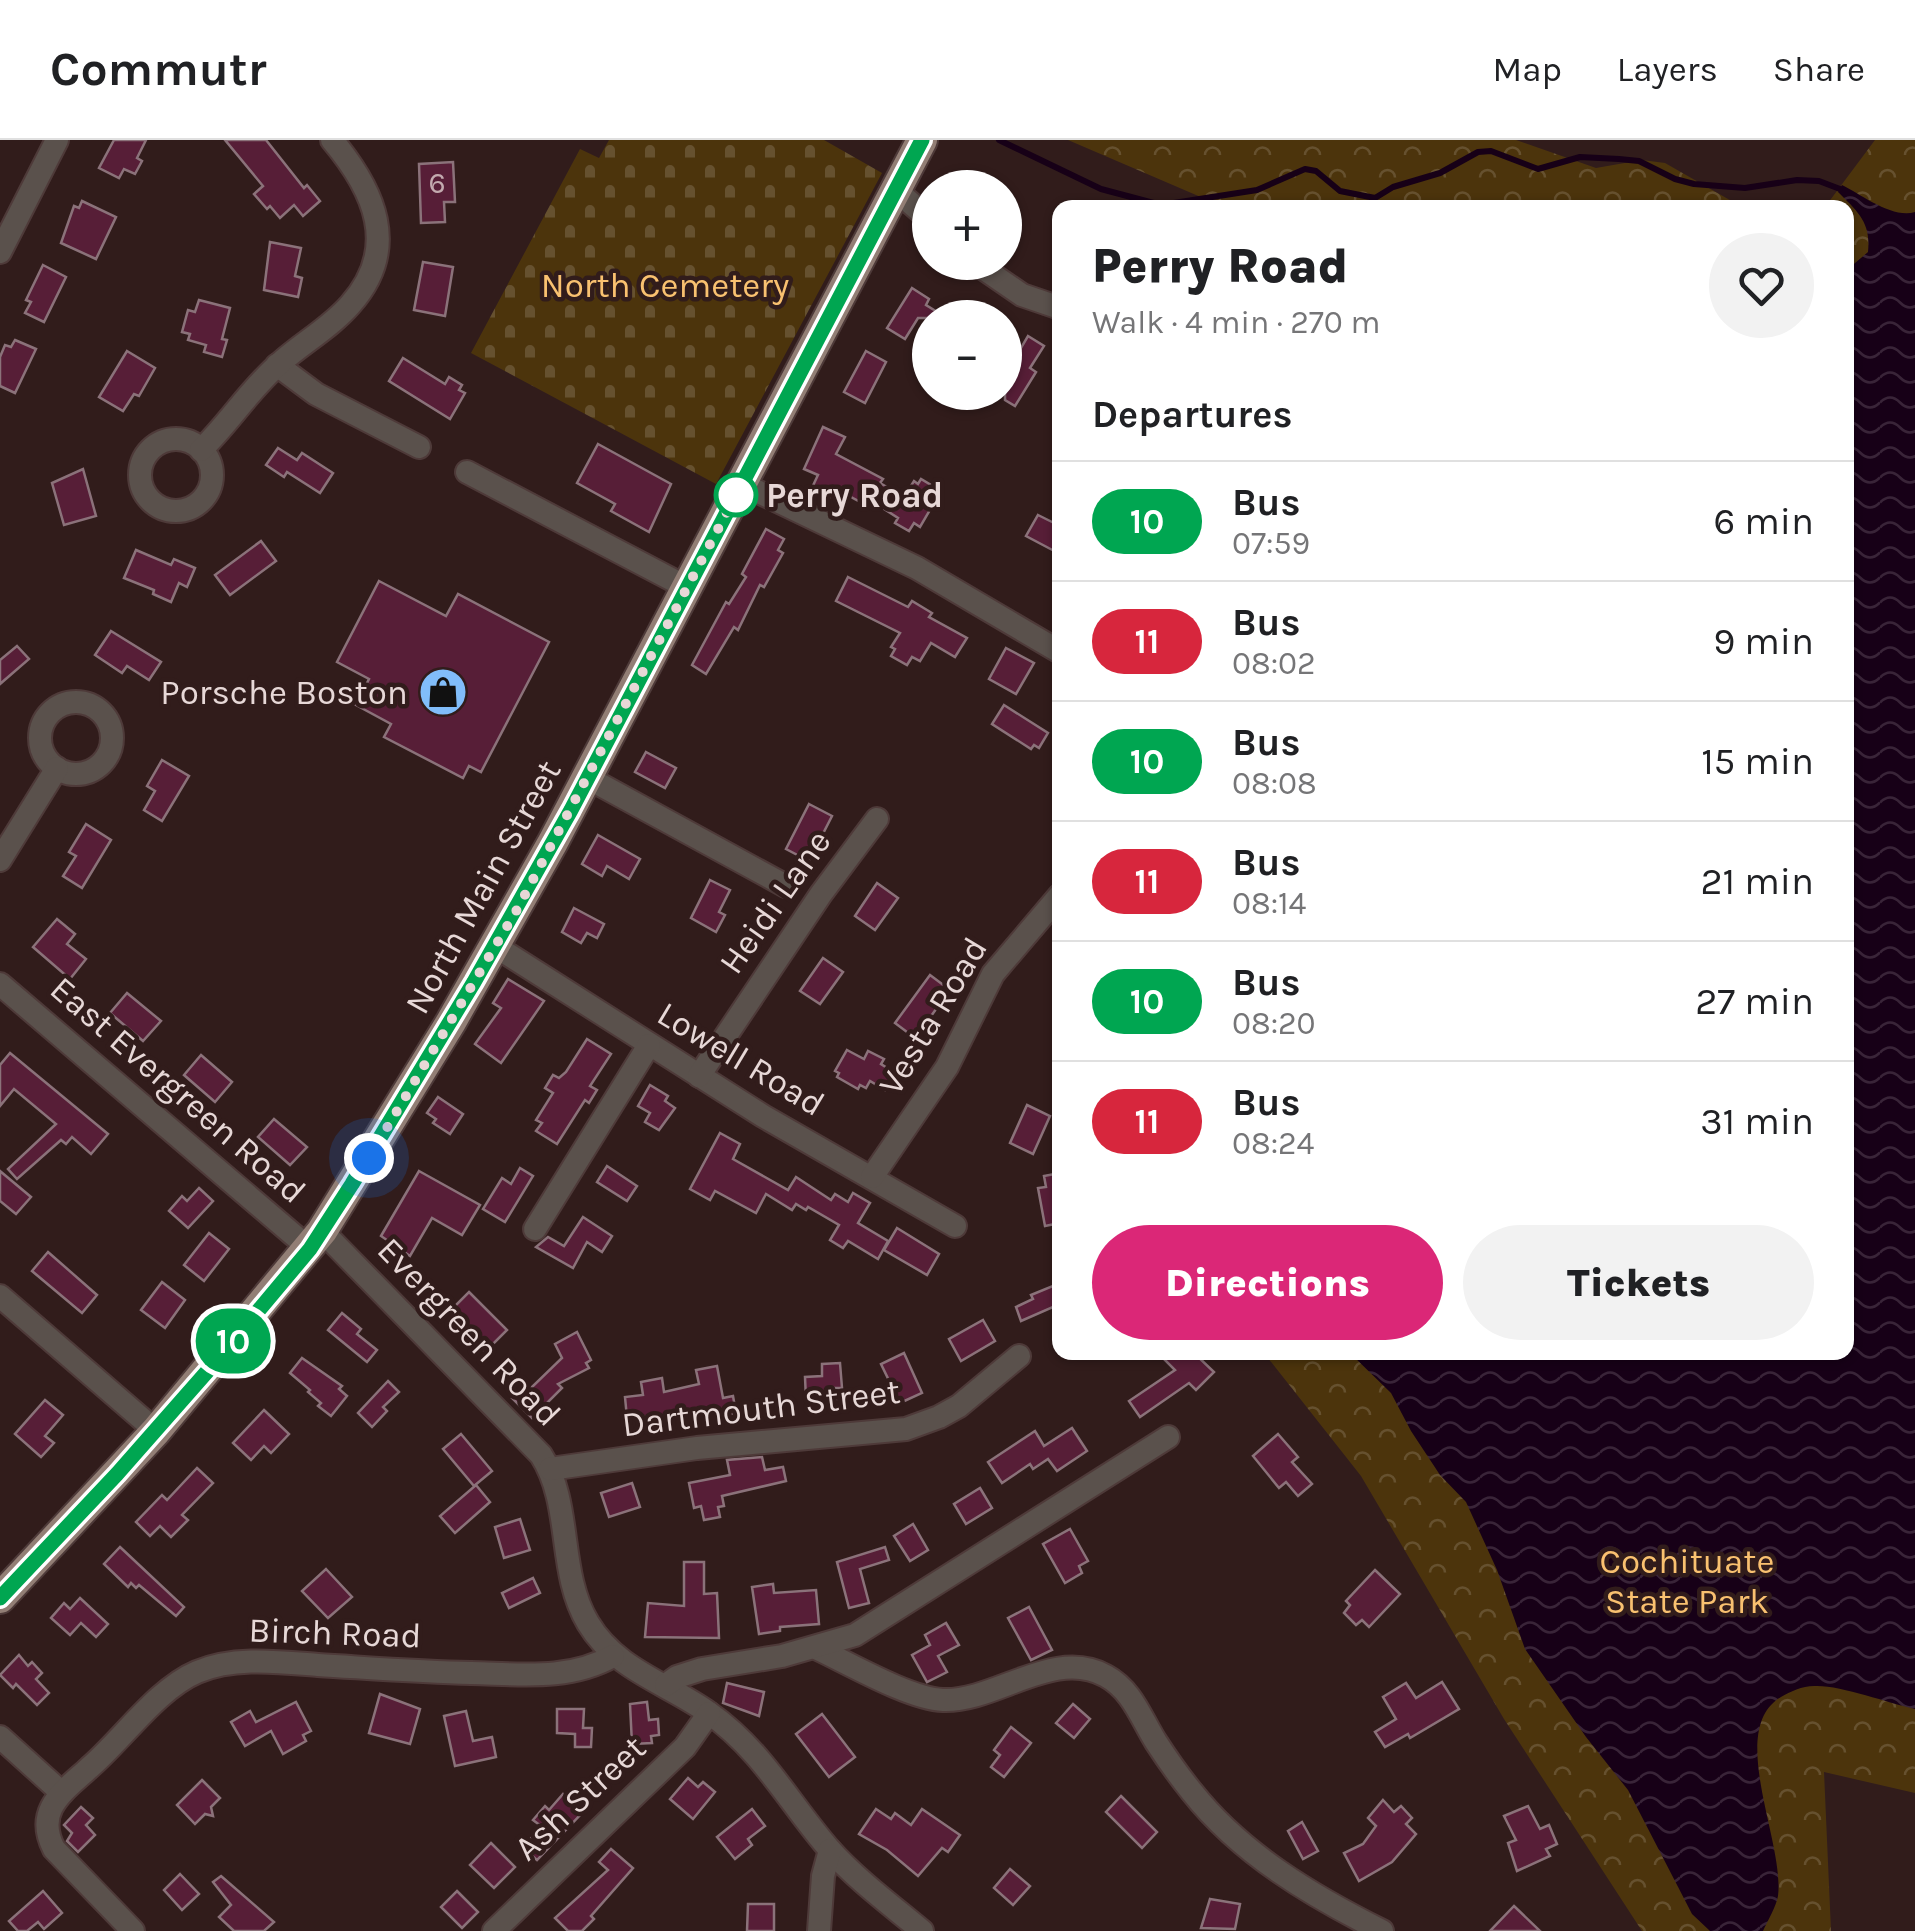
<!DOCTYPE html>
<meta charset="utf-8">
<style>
:root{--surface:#fff;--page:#f2f2f2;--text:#202124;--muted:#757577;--line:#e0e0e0;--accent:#db2777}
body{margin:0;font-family:Karla,sans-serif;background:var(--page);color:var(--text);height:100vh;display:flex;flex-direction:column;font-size:38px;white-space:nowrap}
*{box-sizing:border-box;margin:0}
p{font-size:32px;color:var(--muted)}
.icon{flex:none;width:55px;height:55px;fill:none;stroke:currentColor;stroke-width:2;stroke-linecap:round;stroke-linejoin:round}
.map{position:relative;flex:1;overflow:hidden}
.side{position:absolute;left:1052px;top:60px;width:802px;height:1160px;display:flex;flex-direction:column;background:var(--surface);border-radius:20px;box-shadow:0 2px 8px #0004}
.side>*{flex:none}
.badge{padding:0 20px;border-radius:32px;font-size:35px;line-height:65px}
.controls{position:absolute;left:912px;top:30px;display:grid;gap:20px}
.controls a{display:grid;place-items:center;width:110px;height:110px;border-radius:50%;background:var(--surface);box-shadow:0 2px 8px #0004;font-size:50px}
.you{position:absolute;width:50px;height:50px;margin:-25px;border:8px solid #fff;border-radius:50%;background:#1a73e8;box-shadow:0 0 0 15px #1a73e833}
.map>.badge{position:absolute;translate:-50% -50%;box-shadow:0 0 0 5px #fff}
h2{padding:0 40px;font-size:38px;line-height:90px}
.round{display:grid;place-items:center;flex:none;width:105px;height:105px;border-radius:52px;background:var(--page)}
.headline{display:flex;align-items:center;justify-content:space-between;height:170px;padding:0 40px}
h1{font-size:48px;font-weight:800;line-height:75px}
.primary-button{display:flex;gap:20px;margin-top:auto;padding:20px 40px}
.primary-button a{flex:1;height:115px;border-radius:60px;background:var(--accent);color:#fff;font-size:40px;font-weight:800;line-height:115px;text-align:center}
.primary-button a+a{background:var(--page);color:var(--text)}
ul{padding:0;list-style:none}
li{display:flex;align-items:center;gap:30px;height:120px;padding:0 40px;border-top:2px solid var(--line)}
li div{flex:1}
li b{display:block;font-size:38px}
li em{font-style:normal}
li .badge{min-width:110px;font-weight:700;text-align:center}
header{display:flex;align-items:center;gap:60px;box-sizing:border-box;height:140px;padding:0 50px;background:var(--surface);border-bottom:2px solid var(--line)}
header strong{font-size:48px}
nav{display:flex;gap:55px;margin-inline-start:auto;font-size:35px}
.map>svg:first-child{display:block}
</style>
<header>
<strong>Commutr</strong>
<nav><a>Map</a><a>Layers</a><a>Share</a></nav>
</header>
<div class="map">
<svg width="1915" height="1791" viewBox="0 0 1915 1791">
<defs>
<pattern id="cemetery-stones" width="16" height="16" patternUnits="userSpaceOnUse" patternTransform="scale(2.5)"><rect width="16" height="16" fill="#4c340c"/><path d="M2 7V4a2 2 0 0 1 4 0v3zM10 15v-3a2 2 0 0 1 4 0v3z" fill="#66512f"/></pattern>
<pattern id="park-crowns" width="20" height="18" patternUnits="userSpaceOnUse" patternTransform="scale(2.5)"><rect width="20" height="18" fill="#4c340c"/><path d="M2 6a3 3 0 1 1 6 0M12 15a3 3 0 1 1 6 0" fill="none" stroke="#66512f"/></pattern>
<pattern id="water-waves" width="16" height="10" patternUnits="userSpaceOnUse" patternTransform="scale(2.5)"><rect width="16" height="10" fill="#170017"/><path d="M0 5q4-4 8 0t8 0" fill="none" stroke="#392438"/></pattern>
</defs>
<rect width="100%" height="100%" fill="#311c1b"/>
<polygon fill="url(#cemetery-stones)" points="609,0 824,0 882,33 716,344 471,213 580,9 599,18"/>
<g fill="url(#park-crowns)">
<polygon points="1068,0 1516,0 1596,28 1642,20 1665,23 1742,67 1224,67"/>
<polygon points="1875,0 1915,0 1915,1653 1824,1632 1831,1791 1642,1791 1504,1579 1361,1336 1264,1213 1848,1212 1848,68 1825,67"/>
</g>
<path fill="url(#water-waves)" d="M1842,45C1862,55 1893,79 1915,72V1569C1888,1563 1843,1546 1817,1546C1804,1545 1791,1551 1781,1557C1726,1590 1785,1702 1778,1756C1776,1767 1768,1780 1763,1791H1710L1692,1774L1628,1650L1586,1597L1525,1509L1497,1430L1466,1362L1440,1335L1411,1291L1391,1253L1350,1213L1848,1212V129L1868,112C1871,82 1858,72 1838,52Z"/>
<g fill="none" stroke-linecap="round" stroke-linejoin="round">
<polyline stroke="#170017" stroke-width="6" points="999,0 1101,49 1161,65 1257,50 1305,29 1316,31 1340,51 1375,58 1393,47 1440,33 1478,12 1491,11 1538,29 1580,17 1619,19 1639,21 1675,39 1694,44 1745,48 1797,40 1819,41 1840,49"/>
</g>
<g fill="#571e37" stroke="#8b727a" stroke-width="2.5">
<polygon points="114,0 146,0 137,18 142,21 135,34 124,29 119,38 99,28"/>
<polygon points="225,0 266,0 304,48 307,45 320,61 303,76 294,65 280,78 270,66 267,69 254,54 263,46"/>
<polygon points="453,22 455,62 444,62 445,82 421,83 419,24"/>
<polygon points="82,61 116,77 96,119 61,103 74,66 79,68"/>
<polygon points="270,102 301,108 295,136 302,138 298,157 264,150"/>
<polygon points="423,122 453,127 445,176 414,170"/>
<polygon points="43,125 66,137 44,182 25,173 31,162 26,160"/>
<polygon points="912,148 929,159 926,165 947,178 918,178 905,199 887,188"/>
<polygon points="199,160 230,168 222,199 227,200 222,217 204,212 206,205 188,200 190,194 182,192 188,170 195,172"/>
<polygon points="1028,196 1044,206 1030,228 1036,232 1015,266 1005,260 1005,235"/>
<polygon points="15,200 36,209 15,253 0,246 0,217 5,205 11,207"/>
<polygon points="127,211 155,228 139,256 134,254 123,271 99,257"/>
<polygon points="866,211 886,222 865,263 844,252"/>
<polygon points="403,218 445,244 449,237 462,245 459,250 465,253 450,279 389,241"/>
<polygon points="823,287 845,297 836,314 883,339 880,343 904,357 914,341 918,344 921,339 941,351 920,387 914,383 909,391 895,383 898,378 884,369 868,361 866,365 834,348 828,360 810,352 818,335 804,329"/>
<polygon points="598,304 671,344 649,392 611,371 615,364 577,343"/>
<polygon points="278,308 297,320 302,313 333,333 320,353 287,332 284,337 266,325"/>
<polygon points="83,329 96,376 64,385 52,343"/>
<polygon points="1038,375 1060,386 1060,414 1026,396"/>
<polygon points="766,389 784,399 778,410 783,413 764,447 760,445 738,490 734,487 706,534 692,525 726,462 729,464 746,437 742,434"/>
<polygon points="261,401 276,421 230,455 215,435"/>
<polygon points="136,410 171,425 174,419 195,428 187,447 179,443 171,462 153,454 154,450 124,438"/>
<polygon points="848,437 908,467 912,461 932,473 929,477 967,498 955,517 931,503 920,521 912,517 907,525 891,516 895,509 891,507 900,493 836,461"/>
<polygon points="379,441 446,476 458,454 549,502 481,632 469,626 463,638 384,597 391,584 356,565 369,539 337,522"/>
<polygon points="111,491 161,522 149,540 127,526 122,533 95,515"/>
<polygon points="17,506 29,519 0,544 0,520"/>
<polygon points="1006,508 1034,523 1016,554 989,539"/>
<polygon points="1004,565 1048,593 1039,608 1034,605 1031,609 992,584"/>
<polygon points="646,612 676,628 665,648 635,632"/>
<polygon points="162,620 189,636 162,681 144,670 155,651 147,646"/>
<polygon points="809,664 832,676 809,721 786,709"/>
<polygon points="86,684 111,700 82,748 63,736 76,716 69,712"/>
<polygon points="598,695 640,719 629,739 607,726 602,736 582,724"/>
<polygon points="710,740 730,750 719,772 725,775 716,792 691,778"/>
<polygon points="877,743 898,758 875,790 855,776"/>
<polygon points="574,768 604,784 597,798 587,793 581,803 562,792"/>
<polygon points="57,779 75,794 67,804 86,819 70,839 33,807"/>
<polygon points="823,818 843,832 820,864 800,851"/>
<polygon points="930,835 950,850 915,898 895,883"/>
<polygon points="508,839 544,861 501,923 475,904 501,868 493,863"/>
<polygon points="127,853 161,881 143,901 110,873"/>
<polygon points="587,899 611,914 590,946 597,950 589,963 585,960 557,1004 536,991 542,983 536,980 553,953 545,948 553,935 559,938 566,932"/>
<polygon points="847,910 864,919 868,911 884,919 881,924 895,933 885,950 870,941 866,948 860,945 858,949 837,937 839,933 835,931"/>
<polygon points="10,913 108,994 91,1014 72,997 66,1004 61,1000 17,1039 8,1029 56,984 14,949 0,966 0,925"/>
<polygon points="201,915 232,942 215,962 184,935"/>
<polygon points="650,945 668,956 665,961 675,968 659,990 645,982 650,973 638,966"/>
<polygon points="438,957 463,974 450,994 433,983 436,979 427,973"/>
<polygon points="1027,965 1050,976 1033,1014 1010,1003"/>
<polygon points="274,979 307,1007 290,1025 258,997"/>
<polygon points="720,993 740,1004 733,1019 788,1050 796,1037 831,1060 835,1054 848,1062 853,1053 870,1063 858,1083 888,1101 878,1119 848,1101 843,1108 830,1100 839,1085 808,1067 806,1070 796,1064 792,1070 766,1054 756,1073 715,1051 710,1060 690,1049"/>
<polygon points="607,1026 637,1046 627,1061 597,1042"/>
<polygon points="520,1028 533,1036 505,1082 483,1069 502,1038 511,1044"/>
<polygon points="0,1031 31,1057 16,1074 0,1061"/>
<polygon points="419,1031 480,1065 462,1095 432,1078 410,1116 381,1096"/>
<polygon points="1060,1033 1060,1083 1045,1086 1038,1048 1046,1047 1044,1036"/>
<polygon points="199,1048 213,1061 188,1088 169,1071 182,1056 187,1061"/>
<polygon points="583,1077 612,1096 602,1112 587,1102 573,1128 536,1107 548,1097 564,1106"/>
<polygon points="897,1088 939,1114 927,1135 884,1110"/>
<polygon points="209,1093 229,1109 204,1141 184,1125"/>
<polygon points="48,1112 97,1155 82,1173 32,1131"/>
<polygon points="162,1142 185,1160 165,1188 141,1170"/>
<polygon points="1060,1143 1060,1164 1021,1181 1016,1167 1033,1159 1031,1155"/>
<polygon points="469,1152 507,1190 485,1212 460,1187 463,1184 450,1171"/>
<polygon points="342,1173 361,1189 357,1194 377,1210 367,1222 328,1190"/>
<polygon points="983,1180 995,1201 961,1221 949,1199"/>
<polygon points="577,1192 591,1220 586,1223 589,1228 558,1244 562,1248 532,1278 512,1258 525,1244 530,1249 562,1218 555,1204"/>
<polygon points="1157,1212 1193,1212 1214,1232 1196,1250 1189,1243 1140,1277 1129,1261 1175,1230"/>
<polygon points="904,1213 922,1253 900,1263 881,1224"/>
<polygon points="302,1218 342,1246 339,1249 347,1256 331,1276 318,1266 321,1263 308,1252 310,1250 290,1233"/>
<polygon points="840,1223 842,1248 835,1248 836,1259 806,1260 805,1237 822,1236 822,1224"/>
<polygon points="717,1226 723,1258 733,1256 736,1273 725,1275 726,1282 706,1285 703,1268 665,1276 666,1281 649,1284 648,1276 627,1278 625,1257 643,1255 641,1242 662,1238 664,1252 699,1244 696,1230"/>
<polygon points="388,1241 399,1252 383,1267 387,1271 372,1287 358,1273"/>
<polygon points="45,1260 63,1275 45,1296 54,1303 41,1317 15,1294"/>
<polygon points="264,1270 289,1294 271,1313 264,1306 251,1320 233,1303"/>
<polygon points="1072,1288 1087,1311 1057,1331 1048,1319 1033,1329 1030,1324 1002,1343 988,1322 1035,1291 1044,1306"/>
<polygon points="461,1294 492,1331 474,1346 443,1309"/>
<polygon points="1278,1294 1298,1317 1292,1322 1312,1344 1298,1356 1286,1342 1279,1348 1253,1316"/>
<polygon points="762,1317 765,1330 783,1327 786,1341 722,1356 724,1366 718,1367 720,1377 704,1380 701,1366 694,1368 689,1343 730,1335 727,1320"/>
<polygon points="197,1328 213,1343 182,1375 188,1380 171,1397 160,1386 150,1396 136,1382 162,1355 167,1360"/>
<polygon points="632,1343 640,1367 609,1377 601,1353"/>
<polygon points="476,1345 490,1362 455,1393 440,1376"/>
<polygon points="980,1348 992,1368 966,1384 954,1364"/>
<polygon points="520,1379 530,1410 504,1418 495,1387"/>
<polygon points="913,1384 928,1410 910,1421 894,1396"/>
<polygon points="1070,1389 1088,1421 1079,1426 1082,1433 1065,1443 1043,1404"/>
<polygon points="120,1407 184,1467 176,1476 139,1445 136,1448 131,1443 128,1447 104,1424"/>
<polygon points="885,1407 889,1420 860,1429 869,1463 849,1468 837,1422"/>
<polygon points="684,1422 704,1422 704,1454 717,1453 719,1498 645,1497 648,1463 684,1466"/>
<polygon points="326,1429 352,1457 328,1478 302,1451"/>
<polygon points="1375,1430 1400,1454 1369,1487 1362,1480 1356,1485 1344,1473 1350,1465 1346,1461"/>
<polygon points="533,1438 540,1453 509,1468 502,1453"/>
<polygon points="773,1444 774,1453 816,1450 819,1484 780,1487 780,1491 759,1494 752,1447"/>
<polygon points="80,1458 108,1484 96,1497 81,1483 70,1495 51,1478 64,1463 70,1469"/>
<polygon points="1029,1467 1052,1510 1031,1520 1008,1478"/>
<polygon points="946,1483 959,1505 938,1516 947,1532 927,1542 912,1515 930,1505 925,1495"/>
<polygon points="19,1515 28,1526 32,1522 42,1533 36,1539 49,1553 37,1565 16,1544 13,1548 0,1535"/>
<polygon points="1442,1542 1459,1569 1410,1598 1408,1594 1385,1607 1375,1592 1396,1579 1383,1557 1406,1543 1416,1558"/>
<polygon points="727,1543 764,1552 759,1576 723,1563"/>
<polygon points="380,1554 420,1569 410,1604 369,1593"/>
<polygon points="296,1562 311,1591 303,1595 306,1601 283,1614 271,1591 245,1606 231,1582 250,1571 256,1582"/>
<polygon points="647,1562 649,1580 658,1579 659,1595 651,1596 652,1603 632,1604 630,1564"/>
<polygon points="1073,1564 1090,1579 1074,1598 1056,1583"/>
<polygon points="557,1569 584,1569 583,1588 592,1588 591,1607 575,1607 575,1594 557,1593"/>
<polygon points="466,1571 473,1601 492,1597 496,1617 455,1626 444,1576"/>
<polygon points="822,1574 855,1617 829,1637 796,1594"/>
<polygon points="1011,1587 1031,1603 1004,1637 991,1627 1000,1615 994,1610"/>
<polygon points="688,1638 698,1647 703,1642 715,1652 693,1679 670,1659"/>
<polygon points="202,1640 220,1658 211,1667 213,1676 205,1674 195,1684 177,1665"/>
<polygon points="563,1654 583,1672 537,1720 523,1708 541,1686 533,1680 545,1666 549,1670"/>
<polygon points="1121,1656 1157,1692 1142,1708 1106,1672"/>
<polygon points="1383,1660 1394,1672 1401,1666 1412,1678 1406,1684 1416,1694 1392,1722 1359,1741 1344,1713 1363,1704 1376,1686 1368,1678"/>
<polygon points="1528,1666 1540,1689 1549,1685 1557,1704 1546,1709 1550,1716 1517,1731 1508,1703 1516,1700 1504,1676"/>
<polygon points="81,1667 93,1678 86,1685 95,1695 78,1712 67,1701 72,1693 64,1685"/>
<polygon points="752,1669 765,1686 748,1699 752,1705 735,1719 717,1697"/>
<polygon points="876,1669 891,1679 895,1673 911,1685 922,1669 960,1695 948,1712 942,1708 918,1736 887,1710 859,1694"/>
<polygon points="1302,1682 1318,1711 1303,1719 1288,1691"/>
<polygon points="491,1703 515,1727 494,1748 470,1725"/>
<polygon points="611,1709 633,1728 591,1776 594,1779 582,1791 568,1791 555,1778 608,1730 599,1722"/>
<polygon points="1010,1729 1030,1746 1013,1765 994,1748"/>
<polygon points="180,1734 199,1754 182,1770 164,1750"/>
<polygon points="221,1736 274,1782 264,1791 234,1791 219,1777 231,1765 213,1742"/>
<polygon points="43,1751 62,1773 44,1789 38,1782 27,1791 18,1791 9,1781"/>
<polygon points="457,1751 478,1772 462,1788 441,1767"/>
<polygon points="1210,1759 1240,1764 1235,1789 1201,1788"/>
<polygon points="748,1764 774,1764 774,1791 747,1791"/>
<polygon points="1514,1766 1540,1791 1490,1791"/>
</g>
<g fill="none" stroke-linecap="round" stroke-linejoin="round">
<g stroke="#4e3a39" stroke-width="26">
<g id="street">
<polyline points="897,51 930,80"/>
<polyline points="0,112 57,0"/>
<polyline points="974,122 1022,155 1060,168"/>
<polyline points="277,225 316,254 419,307"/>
<circle cx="176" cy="335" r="36"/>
<path d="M201,310C229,283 250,249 279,224C302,203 330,188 350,165C401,108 374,50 332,0"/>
<polyline points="467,332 688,448"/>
<polyline points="742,344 917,428 1060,512"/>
<circle cx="76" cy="598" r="36"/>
<polyline points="588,638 786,746"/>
<polyline points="0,720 57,628"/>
<polyline points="495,806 763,976 955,1086"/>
<polyline points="0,844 310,1109"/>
<polyline points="699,936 821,754 877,679"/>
<polyline points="872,1037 947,927 993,834 1060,755"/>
<polyline points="535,1089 649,905"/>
<path d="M322,1091L541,1315C573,1365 557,1431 588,1483C616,1530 667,1543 709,1573C762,1610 789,1663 830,1710C857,1740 891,1765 922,1791"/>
<polyline points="0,1156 156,1291"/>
<polyline points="550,1329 697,1308 906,1289 939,1277 959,1266 1019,1216"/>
<path d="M816,1508C848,1523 910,1559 943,1560C996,1562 1054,1507 1106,1536C1132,1550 1141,1578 1156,1602C1167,1619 1179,1636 1192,1652C1241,1714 1312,1756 1382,1791"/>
<polyline points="666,1545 677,1537 702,1529 782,1516 855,1495 1168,1297"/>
<polyline points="0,1597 61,1652"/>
<path d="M133,1791L54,1709C34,1670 63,1652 89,1628C122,1600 157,1549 197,1532C234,1516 280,1522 318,1525C369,1528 420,1532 471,1533C519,1534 569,1541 613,1516"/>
<polyline points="494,1791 685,1607 709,1573"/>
<polyline points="819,1791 823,1736 830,1710"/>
</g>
</g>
<g stroke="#4e3a39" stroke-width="34">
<polyline id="primary" points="0,1458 156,1291 322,1091 451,882 553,702 922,0"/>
</g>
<use href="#street" stroke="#5a514c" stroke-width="22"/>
<use href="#primary" stroke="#927e75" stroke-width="30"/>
</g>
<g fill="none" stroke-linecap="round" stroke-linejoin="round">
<g stroke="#fff" stroke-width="22">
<polyline id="line" points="0,1458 117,1334 212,1226 310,1109 352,1044 474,842 571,670 922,0"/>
</g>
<use href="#line" stroke="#00a651" stroke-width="15"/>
<polyline stroke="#e7d8d7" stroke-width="10" stroke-dasharray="0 18" points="369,1018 518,768 736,355"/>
</g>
<defs>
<g id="shop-disc" transform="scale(2.5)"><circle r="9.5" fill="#81bdfa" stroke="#311c1b"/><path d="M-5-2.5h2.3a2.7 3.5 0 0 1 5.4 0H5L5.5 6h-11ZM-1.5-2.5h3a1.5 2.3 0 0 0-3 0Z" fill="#111"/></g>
</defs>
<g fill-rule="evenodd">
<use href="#shop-disc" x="443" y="552"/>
</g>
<circle fill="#fff" stroke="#00a651" stroke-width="5" cx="736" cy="355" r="20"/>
<g text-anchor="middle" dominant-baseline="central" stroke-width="9" stroke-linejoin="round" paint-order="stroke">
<g font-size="30" fill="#c3aaaf">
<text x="437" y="43">6</text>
</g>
<g font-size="35" fill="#f9c170" stroke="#311c1b">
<text x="665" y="145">North Cemetery</text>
<text x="1687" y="1421">Cochituate<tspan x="1687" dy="40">State Park</tspan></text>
</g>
<g font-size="35" font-weight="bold" fill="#e7d8d7" stroke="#311c1b" text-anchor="start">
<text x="766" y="355">Perry Road</text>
</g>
<g font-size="35" fill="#e7d8d7" stroke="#311c1b" text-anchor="end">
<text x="408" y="552">Porsche Boston</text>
</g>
<g font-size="35" fill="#e7d8d7" stroke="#311c1b">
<text transform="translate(483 747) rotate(-61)">North Main Street</text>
<text transform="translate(775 762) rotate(-55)">Heidi Lane</text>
<text transform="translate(933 876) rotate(-59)">Vesta Road</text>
<text transform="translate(741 919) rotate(31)">Lowell Road</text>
<text transform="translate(178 950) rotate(41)">East Evergreen Road</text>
<text transform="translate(469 1192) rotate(46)">Evergreen Road</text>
<text transform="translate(761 1268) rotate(-7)">Dartmouth Street</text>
<text transform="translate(335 1493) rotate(2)">Birch Road</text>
<text transform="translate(580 1658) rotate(-43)">Ash Street</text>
</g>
</g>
</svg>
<div class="controls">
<a>+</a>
<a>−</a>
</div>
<div class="you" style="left:369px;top:1018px"></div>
<b class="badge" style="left:233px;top:1201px;background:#00a651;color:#fff">10</b>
<section class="side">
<div class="headline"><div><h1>Perry Road</h1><p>Walk · 4 min · 270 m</p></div><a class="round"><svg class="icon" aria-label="heart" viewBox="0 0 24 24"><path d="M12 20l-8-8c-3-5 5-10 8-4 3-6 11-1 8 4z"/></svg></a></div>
<h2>Departures</h2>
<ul>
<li><span class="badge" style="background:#00a651;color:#fff">10</span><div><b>Bus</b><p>07:59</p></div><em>6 min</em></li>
<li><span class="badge" style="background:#d7263d;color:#fff">11</span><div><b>Bus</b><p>08:02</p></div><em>9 min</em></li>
<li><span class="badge" style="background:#00a651;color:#fff">10</span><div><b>Bus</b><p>08:08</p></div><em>15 min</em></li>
<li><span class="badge" style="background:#d7263d;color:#fff">11</span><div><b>Bus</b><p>08:14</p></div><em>21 min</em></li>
<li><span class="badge" style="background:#00a651;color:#fff">10</span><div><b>Bus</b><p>08:20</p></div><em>27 min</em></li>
<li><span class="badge" style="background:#d7263d;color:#fff">11</span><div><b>Bus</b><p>08:24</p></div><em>31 min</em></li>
</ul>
<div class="primary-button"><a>Directions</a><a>Tickets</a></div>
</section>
</div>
